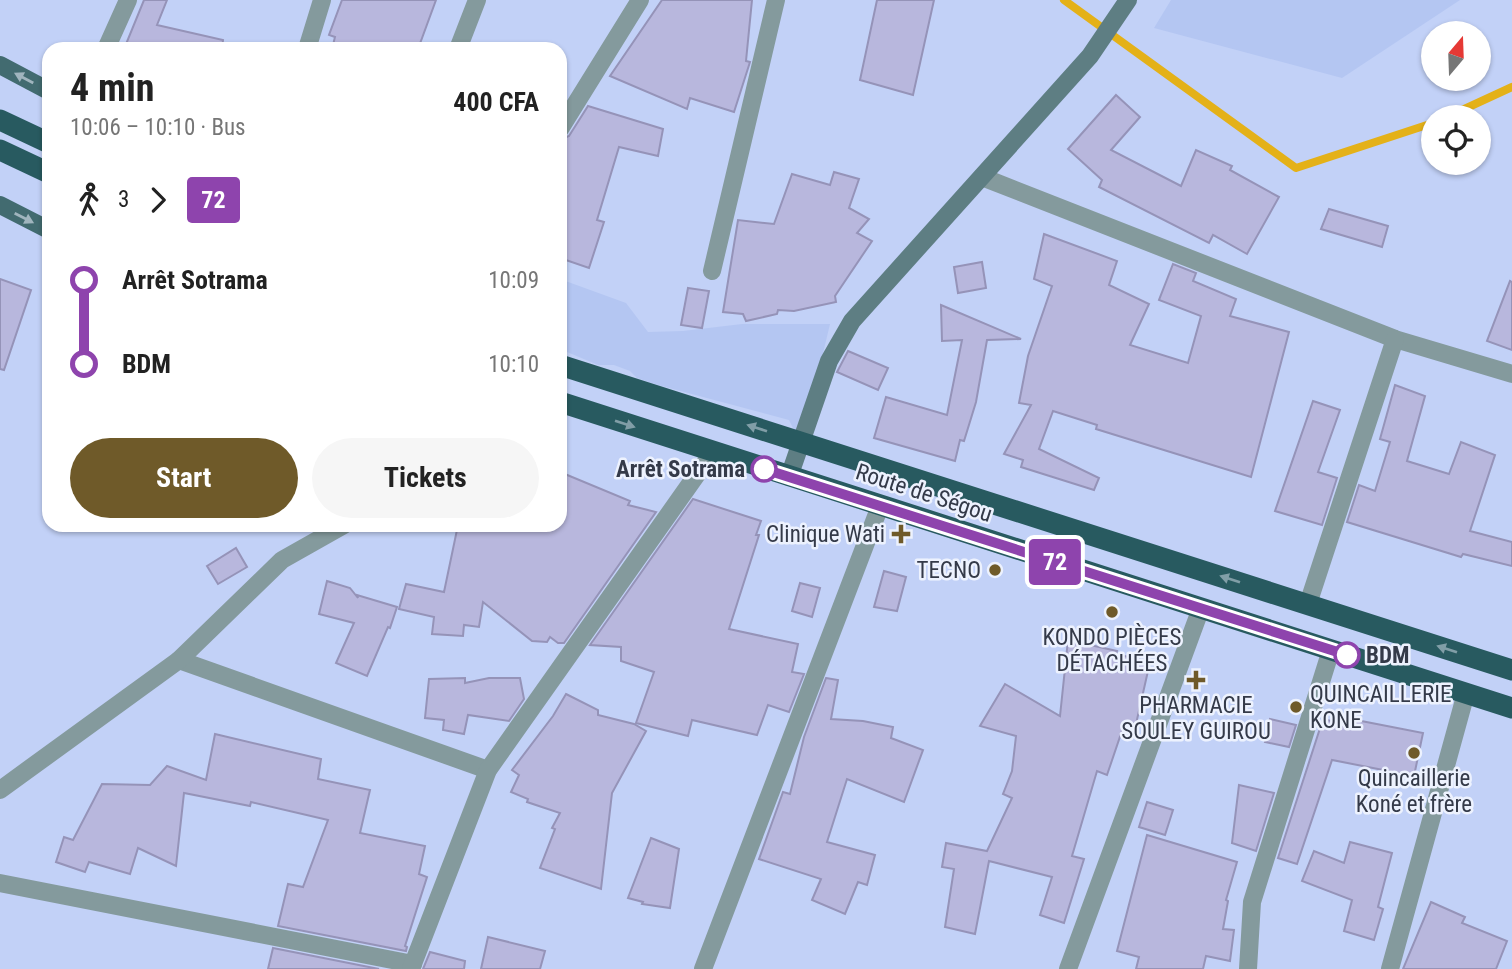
<!DOCTYPE html>
<meta charset="utf-8">
<style>
:root{--surface:#fff;--page:#f6f6f6;--text:#222;--muted:#767676;--accent:#6f5a29}
body{margin:0;font-family:"Roboto Condensed",sans-serif;background:var(--page);color:var(--text);height:100vh;display:flex;flex-direction:column;font-size:26px;white-space:nowrap}
*{box-sizing:border-box;margin:0}
p{font-size:23px;color:var(--muted)}
.icon{flex:none;width:38px;height:38px;fill:none;stroke:currentColor;stroke-width:2;stroke-linecap:round;stroke-linejoin:round}
.map{position:relative;flex:1;overflow:hidden}
.drawer{position:absolute;left:42px;top:42px;width:525px;height:490px;display:flex;flex-direction:column;background:var(--surface);border-radius:21px;box-shadow:0 2px 5px #0004}
.drawer>*{flex:none}
.badge{padding:0 14px;border-radius:5px;font-size:24px;line-height:46px}
.needle{width:46px;rotate:19deg}
.controls{position:absolute;left:1421px;top:21px;display:grid;gap:14px}
.controls a{display:grid;place-items:center;width:70px;height:70px;border-radius:50%;background:var(--surface);box-shadow:0 2px 5px #0004;font-size:35px}
.map>.badge{position:absolute;translate:-50% -50%;box-shadow:0 0 0 4px #fff}
.legs{display:flex;align-items:center;gap:10px;height:77px;padding:0 28px;font-size:23px}
.legs p{margin-inline-start:auto}
.overview{display:flex;align-items:center;justify-content:space-between;height:119px;padding:0 28px}
h1{font-size:38px;font-weight:700;line-height:52px}
.button{display:flex;gap:14px;margin-top:auto;padding:14px 28px}
.button a{flex:1;height:80px;border-radius:42px;background:var(--accent);color:#fff;font-size:28px;font-weight:700;line-height:80px;text-align:center}
.button a+a{background:var(--page);color:var(--text)}
ul{padding:0 28px;list-style:none}
li{display:flex;align-items:center;gap:24px;height:84px;font-size:26px}
li i{display:grid;place-items:center;width:10px;height:100%;margin:0 9px;background:currentColor}
li i::after{content:'';width:18px;height:18px;margin:-9px;border:5px solid;border-radius:50%;background:var(--surface)}
li p{margin-inline-start:auto}
li:first-child i{background:linear-gradient(#0000 50%,currentColor 0)}
li:last-child i{background:linear-gradient(currentColor 50%,#0000 0)}
.map>svg:first-child{display:block}
</style>
<div class="map">
<svg width="1512" height="969" viewBox="0 0 1512 969">
<rect width="100%" height="100%" fill="#c2d1f7"/>
<g fill="#b4c6f2">
<polygon points="1171,0 1460,0 1342,78 1154,28"/>
<polygon points="560,279 626,303 648,332 683,331 742,324 830,324 819,370 796,434 789,420 658,385 637,378 630,371 614,365 598,365 560,349"/>
</g>
<g fill="none" stroke-linecap="round" stroke-linejoin="round">
<g stroke="#e4b118" stroke-width="8">
<polyline points="1064,0 1296,168 1433,123"/>
<polyline points="1447,117 1512,87"/>
</g>
</g>
<g fill="#b8b7dd" stroke="#9593b8" stroke-width="2">
<polygon points="144,0 167,0 157,25 223,40 222,49 124,49"/>
<polygon points="342,0 436,0 418,49 332,49 335,37 329,35"/>
<polygon points="662,0 752,0 746,61 750,62 734,112 690,98 687,109 610,76"/>
<polygon points="877,0 934,0 913,95 860,80"/>
<polygon points="1116,95 1140,117 1111,150 1181,186 1196,150 1232,166 1230,170 1279,197 1247,254 1213,235 1209,243 1099,187 1102,180 1068,149"/>
<polygon points="588,106 663,129 658,156 619,147 597,220 604,222 589,268 560,258 560,140 569,136"/>
<polygon points="834,172 859,179 849,208 869,219 857,233 872,241 835,296 836,302 794,311 778,310 777,314 746,321 743,314 723,312 738,220 774,224 792,174 830,185"/>
<polygon points="1329,209 1388,226 1382,247 1321,229"/>
<polygon points="1044,234 1117,261 1109,285 1149,304 1130,345 1188,363 1201,316 1159,300 1173,264 1196,273 1193,281 1236,299 1230,316 1289,332 1251,477 1096,429 1097,425 1053,411 1039,449 1099,478 1094,490 1021,467 1023,460 1004,454 1031,405 1019,403 1028,356 1052,286 1034,279"/>
<polygon points="982,262 986,288 958,293 954,267"/>
<polygon points="0,279 31,290 4,370 0,369"/>
<polygon points="1510,281 1512,282 1512,350 1487,341"/>
<polygon points="688,288 709,291 702,328 681,325"/>
<polygon points="941,305 1021,339 987,340 976,402 964,441 960,440 955,461 874,438 886,397 947,415 962,340 942,341"/>
<polygon points="848,351 888,368 878,390 837,372"/>
<polygon points="1395,385 1425,396 1407,461 1449,474 1461,442 1495,455 1470,531 1512,542 1512,566 1463,554 1461,557 1347,522 1359,485 1375,491 1390,442 1380,439"/>
<polygon points="1313,401 1340,410 1318,472 1337,478 1322,525 1275,511"/>
<polygon points="560,472 630,501 628,505 656,512 564,643 558,643 550,637 547,642 532,641 483,602 479,627 464,625 463,636 432,634 434,617 399,609 406,584 444,592 458,525 560,525"/>
<polygon points="693,499 761,521 756,535 759,535 729,629 798,644 792,672 804,674 789,712 768,705 757,735 692,720 688,736 636,723 654,672 621,661 621,647 590,645"/>
<polygon points="236,548 247,567 218,584 207,566"/>
<polygon points="884,571 906,577 897,611 874,607"/>
<polygon points="327,581 350,588 358,598 357,595 397,607 390,628 388,627 367,676 336,663 354,623 319,614"/>
<polygon points="800,583 820,588 812,617 792,611"/>
<polygon points="1068,640 1117,651 1116,654 1150,662 1136,724 1125,722 1107,775 1097,771 1072,856 1084,859 1064,923 1040,915 1052,877 989,861 975,934 945,927 954,869 942,867 946,843 987,851 1012,798 1003,794 1012,771 1016,736 980,726 1005,684 1060,716"/>
<polygon points="465,678 465,683 489,678 520,678 524,699 509,721 468,715 464,734 443,730 444,720 425,718 429,679"/>
<polygon points="826,678 838,680 831,719 863,721 893,727 891,738 923,750 904,802 847,779 827,842 875,855 867,885 858,882 845,914 812,900 821,879 759,859 783,792 790,794 804,737"/>
<polygon points="566,694 598,710 598,715 634,724 646,731 612,793 601,889 540,868 555,829 552,828 560,813 527,802 528,799 511,792 519,775 512,770 553,716"/>
<polygon points="1270,719 1296,725 1289,747 1265,742"/>
<polygon points="1323,719 1355,727 1356,720 1423,733 1414,776 1332,760 1297,864 1278,858"/>
<polygon points="215,734 321,759 318,779 370,790 360,833 425,846 419,874 427,877 405,946 407,947 406,951 278,926 288,884 303,887 328,820 251,802 250,806 184,793 176,866 138,848 130,874 89,862 85,872 56,862 64,837 73,840 102,784 150,785 167,766 206,780"/>
<polygon points="1239,785 1274,793 1256,851 1232,843"/>
<polygon points="1147,802 1173,810 1165,835 1139,827"/>
<polygon points="1147,835 1237,862 1226,900 1228,901 1223,929 1234,930 1230,961 1206,956 1203,969 1136,969 1139,957 1117,951"/>
<polygon points="651,838 679,849 670,908 642,904 643,902 628,898"/>
<polygon points="1350,842 1392,853 1378,907 1383,909 1374,940 1344,931 1352,900 1302,881 1314,851 1344,863"/>
<polygon points="1431,902 1465,917 1462,923 1507,941 1496,969 1403,969"/>
<polygon points="488,937 545,951 540,969 481,969"/>
<polygon points="273,948 379,969 268,969"/>
<polygon points="430,952 465,961 464,969 423,969"/>
</g>
<g fill="none" stroke-linecap="round" stroke-linejoin="round">
<g stroke="#849a9d" stroke-width="18">
<polyline points="106,49 128,0"/>
<polyline points="307,49 322,0"/>
<polyline points="458,49 477,0"/>
<polyline points="560,129 640,0"/>
<polyline points="982,177 1395,339 1512,374"/>
<polyline points="712,271 776,0"/>
<polyline points="1308,604 1395,339"/>
<polyline points="179,660 488,770"/>
<polyline points="0,790 179,660 282,560 344,525"/>
<polyline points="0,883 413,964"/>
<polyline points="411,969 488,770 712,453"/>
<polyline points="703,969 880,506"/>
<polyline points="1068,969 1201,608"/>
<polyline points="1248,969 1252,902 1331,650"/>
<polyline points="1390,969 1466,693"/>
</g>
<polyline stroke="#5e7e83" stroke-width="18" points="789,477 829,361 852,321 1090,56 1128,0"/>
<g stroke="#426b70" stroke-width="18">
<polyline points="0,65 49,91"/>
<polyline points="0,205 49,230"/>
</g>
<g stroke="#285a60" stroke-width="21">
<polyline points="0,120 49,143"/>
<polyline points="0,150 49,173"/>
<polyline points="560,365 1512,670"/>
<polyline points="560,402 1512,708"/>
</g>
</g>
<defs><path id="oneway-solid" d="M-6-.8H1V-3.2L6.5 0L1 3.2V.8H-6Z" transform="scale(1.75)"/></defs>
<g fill="#a0b5be">
<use href="#oneway-solid" transform="translate(24 78) rotate(-152)"/>
<use href="#oneway-solid" transform="translate(24 218) rotate(27)"/>
</g>
<g fill="#819ea7">
<use href="#oneway-solid" transform="translate(625 424) rotate(18)"/>
<use href="#oneway-solid" transform="translate(757 428) rotate(-162)"/>
<use href="#oneway-solid" transform="translate(1230 579) rotate(-162)"/>
<use href="#oneway-solid" transform="translate(1447 649) rotate(-162)"/>
</g>
<g fill="none" stroke-linecap="round" stroke-linejoin="round">
<g stroke="#fff" stroke-width="16">
<polyline id="line-1" points="764,469 1347,655"/>
</g>
<use href="#line-1" stroke="#8e44ad" stroke-width="10"/>
</g>
<g fill="#fff" stroke="#8e44ad" stroke-width="3.5">
<circle cx="764" cy="469" r="12"/>
<circle cx="1347" cy="655" r="12"/>
</g>
<g fill="#6f5a29" stroke="#edf2fe" stroke-width="2.5">
<path d="M897.5 523.5h7v7h7v7h-7v7h-7v-7h-7v-7h7z"/>
<circle cx="995" cy="570" r="7"/>
<circle cx="1112" cy="612" r="7"/>
<path d="M1192.5 669.5h7v7h7v7h-7v7h-7v-7h-7v-7h7z"/>
<circle cx="1296" cy="707" r="7"/>
<circle cx="1414" cy="753" r="7"/>
</g>
<g text-anchor="middle" dominant-baseline="central" stroke-width="5" stroke-linejoin="round" paint-order="stroke">
<g font-size="23" font-weight="bold" fill="#343a49" stroke="#edf2fe" text-anchor="end">
<text x="745" y="469">Arrêt Sotrama</text>
<text x="1366" y="655" text-anchor="start">BDM</text>
</g>
<g font-size="23" fill="#343a49" stroke="#edf2fe">
<text transform="translate(924 493) rotate(18)">Route de Ségou</text>
</g>
<g font-size="23" fill="#343a49" stroke="#edf2fe">
<text x="885" y="534" text-anchor="end">Clinique Wati</text>
<text x="981" y="570" text-anchor="end">TECNO</text>
<text x="1112" y="637">KONDO PIÈCES<tspan x="1112" dy="26">DÉTACHÉES</tspan></text>
<text x="1310" y="694" text-anchor="start">QUINCAILLERIE<tspan x="1310" dy="26">KONE</tspan></text>
<text x="1196" y="705">PHARMACIE<tspan x="1196" dy="26">SOULEY GUIROU</tspan></text>
<text x="1414" y="778">Quincaillerie<tspan x="1414" dy="26">Koné et frère</tspan></text>
</g>
</g>
</svg>
<div class="controls">
<a><svg class="needle" viewBox="-14 -14 28 28"><path d="M0-13l5 13h-10z" fill="#e53935"/><path d="M0 13l5-13h-10z" fill="#767676"/></svg></a>
<a><svg class="icon" aria-label="locate" viewBox="0 0 24 24"><circle cx="12" cy="12" r="6"/><path d="M12 2v4M12 18v4M2 12h4M18 12h4"/></svg></a>
</div>
<b class="badge" style="left:1055px;top:562px;background:#8e44ad;color:#fff">72</b>
<section class="drawer">
<div class="overview"><div><h1>4 min</h1><p>10:06 – 10:10 · Bus</p></div><b>400 CFA</b></div>
<div class="legs"><svg class="icon" aria-label="walk" viewBox="0 0 24 24"><circle cx="13" cy="4" r="2"/><path d="M13 8l-2 6 4 7M11 14l-3 7M7 12l3-4h3l4 4"/></svg>3<svg class="icon" aria-label="forward" viewBox="0 0 24 24"><path d="M9 5l7 7-7 7"/></svg><b class="badge" style="background:#8e44ad;color:#fff">72</b></div>
<ul>
<li><i style="color:#8e44ad"></i><b>Arrêt Sotrama</b><p>10:09</p></li>
<li><i style="color:#8e44ad"></i><b>BDM</b><p>10:10</p></li>
</ul>
<div class="button"><a>Start</a><a>Tickets</a></div>
</section>
</div>
